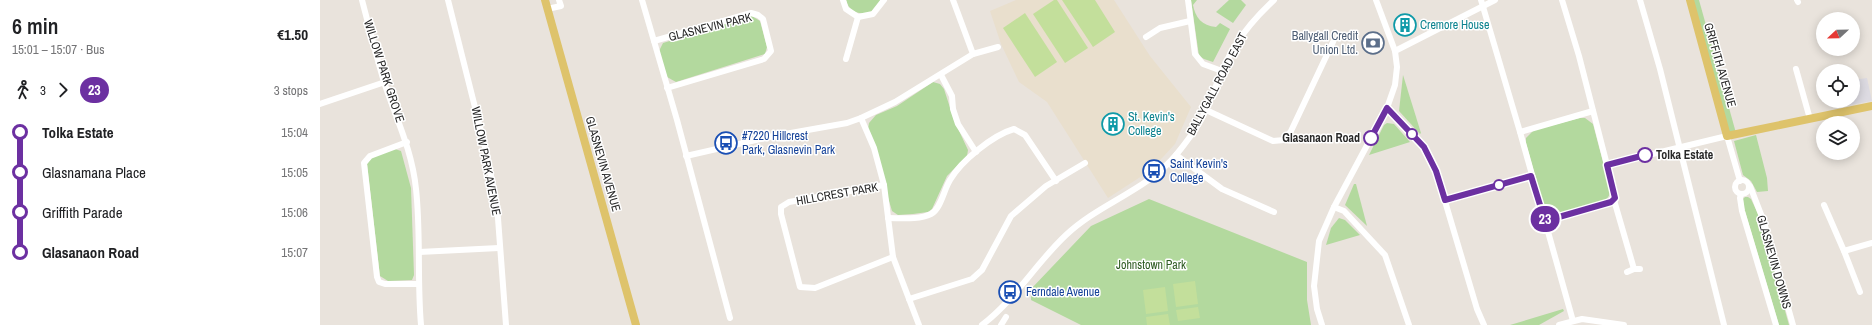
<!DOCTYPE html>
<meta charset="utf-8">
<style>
:root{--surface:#fff;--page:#f6f6f6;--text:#202124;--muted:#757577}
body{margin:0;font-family:"Archivo Narrow",sans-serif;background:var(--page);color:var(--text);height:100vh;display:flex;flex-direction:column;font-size:15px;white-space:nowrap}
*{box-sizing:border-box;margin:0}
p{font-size:13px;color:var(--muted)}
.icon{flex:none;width:22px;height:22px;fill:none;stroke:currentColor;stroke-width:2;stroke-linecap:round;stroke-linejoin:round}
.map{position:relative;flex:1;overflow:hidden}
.side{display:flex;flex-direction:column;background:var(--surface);width:320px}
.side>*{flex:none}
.badge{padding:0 8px;border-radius:13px;font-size:14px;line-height:26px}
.needle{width:26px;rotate:248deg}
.controls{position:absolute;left:1496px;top:12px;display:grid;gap:8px}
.controls a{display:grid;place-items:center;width:44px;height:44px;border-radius:50%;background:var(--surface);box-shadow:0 2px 10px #0003;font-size:20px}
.map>.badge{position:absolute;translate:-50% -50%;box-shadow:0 0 0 2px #fff}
.legs{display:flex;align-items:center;gap:6px;height:44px;padding:0 12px;font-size:13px}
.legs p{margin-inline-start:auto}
.overview{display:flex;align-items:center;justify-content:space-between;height:68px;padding:0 12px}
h1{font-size:22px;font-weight:600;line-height:30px}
ul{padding:0 12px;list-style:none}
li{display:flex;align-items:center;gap:14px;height:40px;font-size:15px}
li i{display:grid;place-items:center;width:6px;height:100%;margin:0 5px;background:currentColor}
li i::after{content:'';width:10px;height:10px;margin:-5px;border:3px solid;border-radius:50%;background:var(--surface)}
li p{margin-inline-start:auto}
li:first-child i{background:linear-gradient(#0000 50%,currentColor 0)}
li:last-child i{background:linear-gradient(currentColor 50%,#0000 0)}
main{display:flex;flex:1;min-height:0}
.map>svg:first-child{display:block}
</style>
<main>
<section class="side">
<div class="overview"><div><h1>6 min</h1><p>15:01 – 15:07 · Bus</p></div><b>€1.50</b></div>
<div class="legs"><svg class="icon" aria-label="walk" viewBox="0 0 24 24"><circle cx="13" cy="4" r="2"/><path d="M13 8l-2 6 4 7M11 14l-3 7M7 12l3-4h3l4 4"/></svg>3<svg class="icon" aria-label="forward" viewBox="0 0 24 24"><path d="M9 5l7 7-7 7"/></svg><b class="badge" style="background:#6c30a1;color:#fff">23</b><p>3 stops</p></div>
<ul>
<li><i style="color:#6c30a1"></i><b>Tolka Estate</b><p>15:04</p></li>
<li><i style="color:#6c30a1"></i><span>Glasnamana Place</span><p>15:05</p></li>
<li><i style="color:#6c30a1"></i><span>Griffith Parade</span><p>15:06</p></li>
<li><i style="color:#6c30a1"></i><b>Glasanaon Road</b><p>15:07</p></li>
</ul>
</section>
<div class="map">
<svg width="1552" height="325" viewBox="0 0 1552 325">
<rect width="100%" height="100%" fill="#e9e3dc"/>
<polygon fill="#dddbe2" points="1547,78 1552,101 1524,106 1522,101 1533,101 1533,80"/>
<polygon fill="#e9dfcd" points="696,0 794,0 830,56 871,107 855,144 831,170 788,198 727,102 699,82 681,44 670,11"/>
<g fill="#b3d99e">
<path d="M526,0H562L550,13C539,14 529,13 526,0Z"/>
<path d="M871,0H877L873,5C875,17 882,26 896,27L900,23L910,29L893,62L884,59L879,56Z"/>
<polygon points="909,0 921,0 926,5 913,23 896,12"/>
<polygon points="1370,0 1379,0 1416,133 1407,134"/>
<polygon points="432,16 440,21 447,47 445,54 356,82 347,77 339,51 343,43"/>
<polygon points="1083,75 1101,133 1100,134 1079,111"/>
<polygon points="613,82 620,84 624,89 634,120 648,150 647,156 627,176 612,209 608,212 593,214 578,215 572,211 548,129 549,123 556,115 577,106"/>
<path d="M1260,118H1265L1273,124L1290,189C1290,196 1288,199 1281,202L1236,214C1229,213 1226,210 1223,204L1206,143V138L1214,130Z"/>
<polygon points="1067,123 1074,124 1090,142 1049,155 1064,125"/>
<polygon points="1436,135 1447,178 1448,191 1437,192 1431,181 1423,175 1414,141"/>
<polygon points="75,149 81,151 91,188 94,275 92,280 68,281 60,276 47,164 52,157"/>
<polygon points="1034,184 1036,184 1047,226 1025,205"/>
<polygon points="1425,197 1428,197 1431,199 1438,214 1469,325 1459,325 1424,208 1423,199"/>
<polygon points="829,199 987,262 987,300 991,325 761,325 711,300 711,289 771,226"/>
<polygon points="1019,218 1025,220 1040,235 1006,245 1011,228"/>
<polygon points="1243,309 1244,311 1219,325 1190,325"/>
</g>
<g fill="#c3df9b">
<polygon points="734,0 737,0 768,48 745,63 713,14"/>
<polygon points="742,0 775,0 795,32 773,47"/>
<polygon points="705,13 737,62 715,77 683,28"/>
<polygon points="875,281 878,304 856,307 853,284"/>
<polygon points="845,287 848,311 826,314 823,290"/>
<polygon points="878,307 880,318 858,321 856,310"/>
<polygon points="848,314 850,325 827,325 826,317"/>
</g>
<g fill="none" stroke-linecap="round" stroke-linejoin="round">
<g stroke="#fff" stroke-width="6">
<path d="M42,0C49,27 56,55 64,82C76,118 92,150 96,189C101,234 97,280 101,325"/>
<polyline points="128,0 166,151 177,205 186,325"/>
<polyline points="322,0 357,120 410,318"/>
<polyline points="523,0 526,9 538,17 553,14 564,0"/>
<polyline points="633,0 653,54"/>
<polyline points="868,0 875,54 883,64 902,71"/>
<polyline points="1161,0 1200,132"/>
<polyline points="1242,0 1259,56 1287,165"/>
<polyline points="1320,0 1340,69 1404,325"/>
<polyline points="1477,0 1478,2"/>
<polyline points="227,9 241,6 239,0"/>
<polyline points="826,37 840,28 870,21"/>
<polyline points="334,41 431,13 438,15 443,19 451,51 444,59 347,88"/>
<polyline points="1075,51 1175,0"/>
<polyline points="526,59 538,17"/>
<polyline points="1476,69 1490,119"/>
<polyline points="621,75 632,96 633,109 638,124 656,152"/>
<polyline points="0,104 65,82"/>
<polyline points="1067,108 1104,147 1116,171 1157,309 1164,325"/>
<polyline points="886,110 953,141 964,140 971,131 1013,42"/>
<polyline points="1273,111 1200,132 1225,221 1291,203 1295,198 1287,165 1407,136 1420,181"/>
<polyline points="1515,114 1517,123"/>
<polyline points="541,118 554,148 564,185 573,257 599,325"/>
<polyline points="87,142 50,156 44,163 57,277 59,282 65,284 98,284"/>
<polyline points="856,155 902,189 954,212"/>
<polyline points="366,156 454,136 527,123 541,118 575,102 653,54 678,47"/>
<circle cx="1422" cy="187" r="7"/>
<polyline points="564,185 469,202 461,207 461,214 480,287 495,288 573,257"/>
<polyline points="1430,186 1444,222 1473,325"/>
<polyline points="1421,194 1420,198 1422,211 1456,325"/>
<polyline points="1125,200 1211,176"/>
<polyline points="1294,200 1314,269"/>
<polyline points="1504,205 1524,251 1540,292"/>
<polyline points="1014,207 1024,211 1065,255 1089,325"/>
<path d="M568,218C581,218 599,220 611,214C621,209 624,189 630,180C641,161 673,135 694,129L705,135L736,181"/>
<polyline points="1225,221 1253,321"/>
<polyline points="1524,251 1552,243"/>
<polyline points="99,252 179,248"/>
<polyline points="1307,272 1314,269 1320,269"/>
<polyline points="589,299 652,279 662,270 691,216 726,186 765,163"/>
<path d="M662,325C695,300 716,263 746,235C780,203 826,191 856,155C865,144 874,132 881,120C894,96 900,69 915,46C926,28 939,14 954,0"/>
<polyline points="681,325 686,317"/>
<polyline points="1002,325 997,309 994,286 999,241 1014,207 1067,108 1075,85 1077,67 1075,51 1056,0"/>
<polyline points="1239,325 1262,319 1304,325"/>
</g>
<g stroke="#dec36b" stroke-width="8">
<polyline points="225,0 316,325"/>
<polyline points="1370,0 1407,136 1552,106"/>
</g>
</g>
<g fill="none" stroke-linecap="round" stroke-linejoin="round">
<g stroke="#fff" stroke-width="9">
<polyline id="line-1" points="1051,138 1067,108 1104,147 1116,171 1125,200 1211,176 1225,221 1291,202 1295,198 1287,165 1325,155"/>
</g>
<use href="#line-1" stroke="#6c30a1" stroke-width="6"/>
</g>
<defs>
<g id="building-ring" transform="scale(1.15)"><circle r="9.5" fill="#fff" stroke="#0f9aa8" stroke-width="1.5"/><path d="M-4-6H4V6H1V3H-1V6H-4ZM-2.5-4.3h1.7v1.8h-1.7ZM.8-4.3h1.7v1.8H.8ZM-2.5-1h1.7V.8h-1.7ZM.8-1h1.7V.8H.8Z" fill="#0f9aa8"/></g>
<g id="bank-ring" transform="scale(1.15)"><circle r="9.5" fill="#fff" stroke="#5c6f8a" stroke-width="1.5"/><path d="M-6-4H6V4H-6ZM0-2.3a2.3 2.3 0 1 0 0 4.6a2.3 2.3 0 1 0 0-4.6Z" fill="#5c6f8a"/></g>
<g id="bus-ring" transform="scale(1.15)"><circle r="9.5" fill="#fff" stroke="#1a4fb4" stroke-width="1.5"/><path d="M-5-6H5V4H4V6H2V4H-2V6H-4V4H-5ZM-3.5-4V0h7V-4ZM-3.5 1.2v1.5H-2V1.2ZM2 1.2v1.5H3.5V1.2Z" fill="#1a4fb4"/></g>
</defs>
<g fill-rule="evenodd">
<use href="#building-ring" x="1085" y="25"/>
<use href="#bank-ring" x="1053" y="43"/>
<use href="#building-ring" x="793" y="124"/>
<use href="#bus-ring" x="406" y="143"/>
<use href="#bus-ring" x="834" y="171"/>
<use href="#bus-ring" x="690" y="292"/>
</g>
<g fill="#fff" stroke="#6c30a1" stroke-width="2">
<circle cx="1092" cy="134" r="5"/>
<circle cx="1051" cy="138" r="7"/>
<circle cx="1325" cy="155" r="7"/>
<circle cx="1179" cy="185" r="5"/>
</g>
<g text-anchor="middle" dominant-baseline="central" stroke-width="3" stroke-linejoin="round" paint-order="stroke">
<g font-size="12" fill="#0d838f" stroke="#fff" text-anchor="start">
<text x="1100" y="25">Cremore House</text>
<text x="808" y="117">St. Kevin's<tspan x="808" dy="14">College</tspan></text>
</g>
<g font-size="12" fill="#282828" stroke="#fff">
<text transform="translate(390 27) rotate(-14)">GLASNEVIN PARK</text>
<text transform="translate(1400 65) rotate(74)">GRIFFITH AVENUE</text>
<text transform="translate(64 71) rotate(72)">WILLOW PARK GROVE</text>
<text transform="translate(897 84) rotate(-62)">BALLYGALL ROAD EAST</text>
<text transform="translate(166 161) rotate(79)">WILLOW PARK AVENUE</text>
<text transform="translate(283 164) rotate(74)">GLASNEVIN AVENUE</text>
<text transform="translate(517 194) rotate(-10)">HILLCREST PARK</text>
<text transform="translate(1454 262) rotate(74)">GLASNEVIN DOWNS</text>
</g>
<g font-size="12" fill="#4e5e75" stroke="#fff" text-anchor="end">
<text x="1038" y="36">Ballygall Credit<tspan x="1038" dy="14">Union Ltd.</tspan></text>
</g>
<g font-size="12" fill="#164399" stroke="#fff" text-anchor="start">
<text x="422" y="136">#7220 Hillcrest<tspan x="422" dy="14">Park, Glasnevin Park</tspan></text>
<text x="850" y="164">Saint Kevin's<tspan x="850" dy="14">College</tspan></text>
<text x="706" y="292">Ferndale Avenue</text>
</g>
<g font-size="12" font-weight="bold" fill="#282828" stroke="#fff" text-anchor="end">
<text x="1040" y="138">Glasanaon Road</text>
<text x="1336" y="155" text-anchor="start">Tolka Estate</text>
</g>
<g font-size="12" fill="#2e5b22" stroke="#fff">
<text x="831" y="265">Johnstown Park</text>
</g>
</g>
</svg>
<div class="controls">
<a><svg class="needle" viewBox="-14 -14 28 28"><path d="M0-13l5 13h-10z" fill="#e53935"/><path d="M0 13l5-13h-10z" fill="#757577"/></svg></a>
<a><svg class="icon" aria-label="locate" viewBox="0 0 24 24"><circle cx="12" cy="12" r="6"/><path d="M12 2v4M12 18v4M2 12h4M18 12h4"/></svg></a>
<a><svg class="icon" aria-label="layers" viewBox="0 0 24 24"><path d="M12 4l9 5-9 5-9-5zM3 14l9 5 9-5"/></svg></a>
</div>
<b class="badge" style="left:1225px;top:219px;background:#6c30a1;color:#fff">23</b>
</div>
</main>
